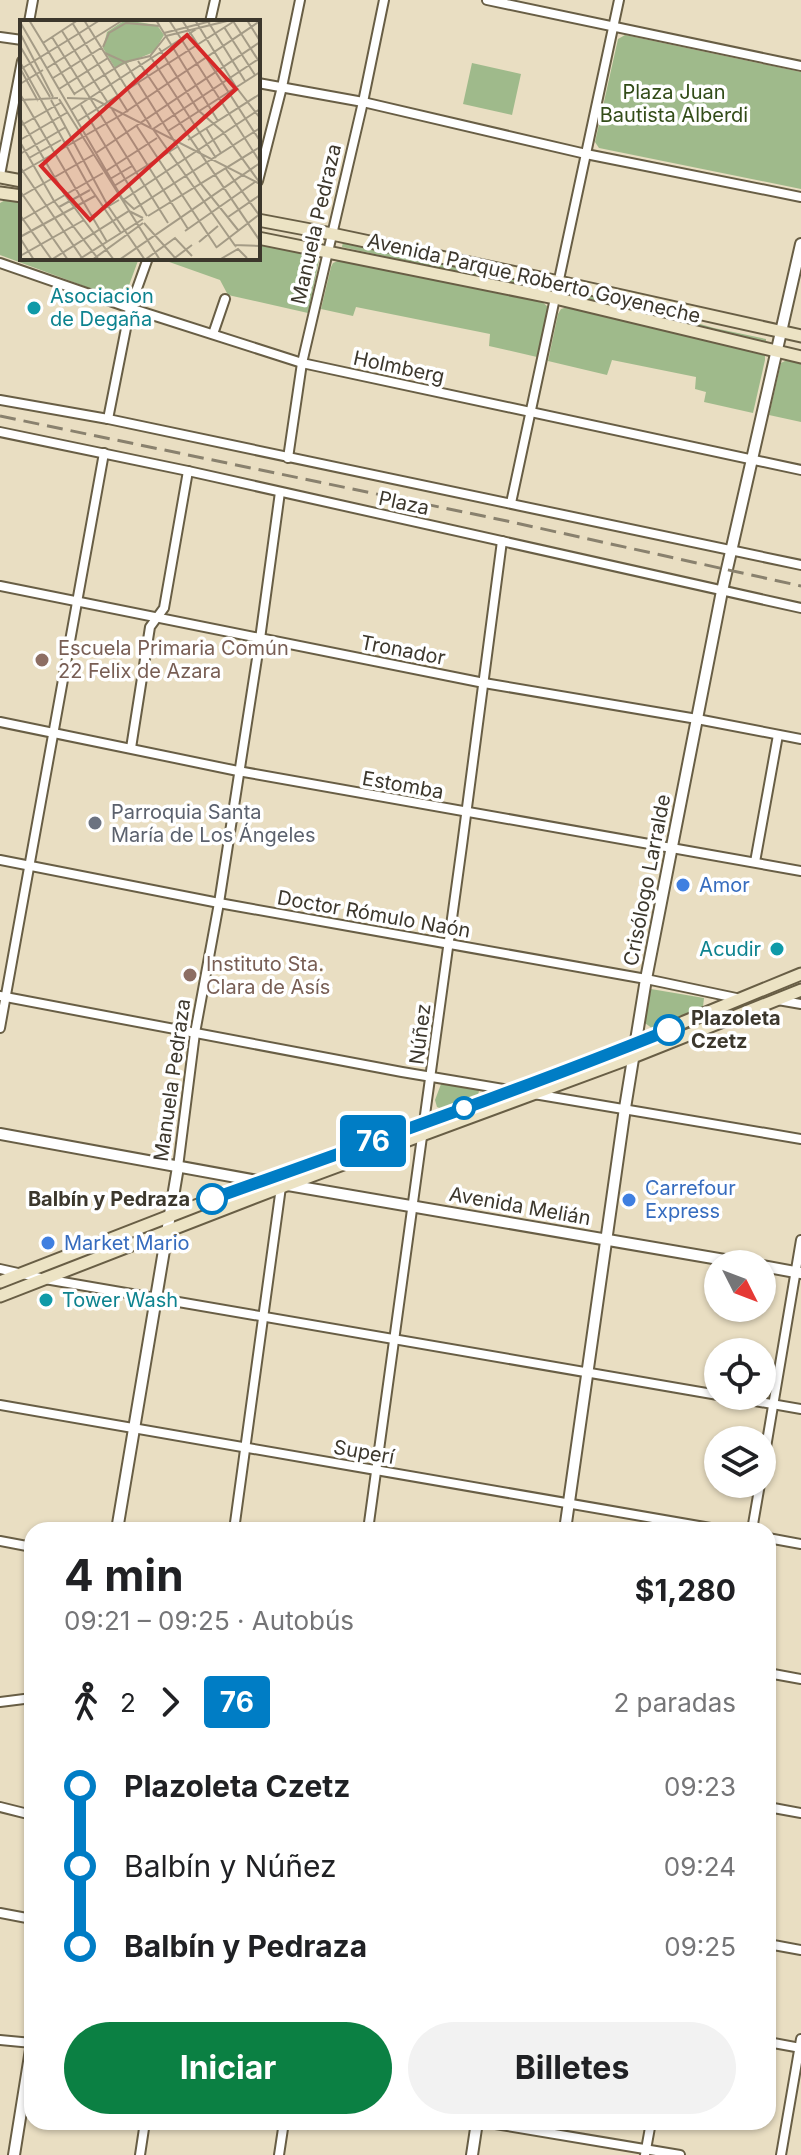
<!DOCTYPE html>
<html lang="es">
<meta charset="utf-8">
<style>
:root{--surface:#fff;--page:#f2f2f2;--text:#202124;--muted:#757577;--accent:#0b8043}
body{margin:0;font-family:Inter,sans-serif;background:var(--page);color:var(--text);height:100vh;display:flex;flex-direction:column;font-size:30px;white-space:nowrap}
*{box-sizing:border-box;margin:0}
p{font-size:26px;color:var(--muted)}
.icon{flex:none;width:44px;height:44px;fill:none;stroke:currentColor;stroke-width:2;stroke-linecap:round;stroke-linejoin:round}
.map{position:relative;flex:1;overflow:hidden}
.details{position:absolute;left:24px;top:1522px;width:752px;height:608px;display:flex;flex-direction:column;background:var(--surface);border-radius:24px;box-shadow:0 2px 6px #0004}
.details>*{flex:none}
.badge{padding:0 16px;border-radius:6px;font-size:28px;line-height:52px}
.needle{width:52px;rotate:132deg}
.fabs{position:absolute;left:704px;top:1250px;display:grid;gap:16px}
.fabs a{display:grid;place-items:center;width:72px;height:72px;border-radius:50%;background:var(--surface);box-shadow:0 2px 6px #0004;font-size:40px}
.map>.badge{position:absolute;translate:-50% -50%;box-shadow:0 0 0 4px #fff}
.legs{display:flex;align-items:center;gap:12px;height:88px;padding:0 40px;font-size:26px}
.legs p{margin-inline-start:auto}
.overview{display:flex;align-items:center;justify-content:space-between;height:136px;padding:0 40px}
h1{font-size:44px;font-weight:700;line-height:60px}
.button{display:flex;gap:16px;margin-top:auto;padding:16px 40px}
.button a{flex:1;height:92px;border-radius:48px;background:var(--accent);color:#fff;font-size:32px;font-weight:700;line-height:92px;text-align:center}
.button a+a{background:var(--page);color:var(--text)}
ul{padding:0 40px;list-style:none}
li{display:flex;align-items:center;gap:28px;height:80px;font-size:30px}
li i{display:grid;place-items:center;width:12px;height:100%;margin:0 10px;background:currentColor}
li i::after{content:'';width:20px;height:20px;margin:-10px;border:6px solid;border-radius:50%;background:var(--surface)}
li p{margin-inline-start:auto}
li:first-child i{background:linear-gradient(#0000 50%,currentColor 0)}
li:last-child i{background:linear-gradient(currentColor 50%,#0000 0)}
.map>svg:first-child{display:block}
</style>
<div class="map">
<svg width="801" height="2155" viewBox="0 0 801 2155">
<rect width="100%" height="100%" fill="#e9dec2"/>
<g fill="#9fba8b">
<polygon points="625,35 801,72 801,189 599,148 595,142 618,39"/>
<polygon points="472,63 521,74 512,115 463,104"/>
<polygon points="7,199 22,202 22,258 139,258 128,288 121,295 111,296 0,255 0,203"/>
<polygon points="343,242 546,286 545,291 342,247"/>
<polygon points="258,243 317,255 319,261 308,313 228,295 220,280 158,258 258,258"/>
<polygon points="340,260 540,300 548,307 537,357 489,346 490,334 356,307 353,316 321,309 331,267 333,263"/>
<polygon points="572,292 638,306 714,328 766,339 766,344 711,332 645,313 571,297"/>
<polygon points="567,307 760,351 765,356 765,360 753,413 704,402 706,392 695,389 696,377 612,360 607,375 548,361 558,314 561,309"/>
<polygon points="787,360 801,363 801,422 769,415 781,363"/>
<polygon points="651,989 704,998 703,1007 653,1029 645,1023"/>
<polygon points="441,1084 476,1088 479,1091 478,1095 442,1109 437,1107 435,1100"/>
</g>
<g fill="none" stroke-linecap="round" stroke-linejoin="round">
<g stroke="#685e45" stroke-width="12">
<g id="minor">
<polyline points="487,0 801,66"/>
<polyline points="29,22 33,0"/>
<polyline points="210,22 215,0"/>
<polyline points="0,37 22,40"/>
<polyline points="258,83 363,102 586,154 801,197"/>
<polyline points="0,175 22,61"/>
<polyline points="258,181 282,87 300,0"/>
<polyline points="0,263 130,308 302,363 801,470"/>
<polyline points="213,334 225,299"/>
<polyline points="0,400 108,419 801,565"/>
<polyline points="108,419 130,308 148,258"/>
<polyline points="0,432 188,471 801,608"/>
<polyline points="288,458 302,363 363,102 384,0"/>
<polyline points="511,503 619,0"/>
<polyline points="0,586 484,683 697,719 801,739"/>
<polyline points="0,722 238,771 801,871"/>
<polyline points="131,748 150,627 164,608 188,471"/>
<polyline points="0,860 219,903 646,979 741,999"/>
<polyline points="755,862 778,735"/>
<polyline points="0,996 402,1072 510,1090"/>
<polyline points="778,1000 801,1004"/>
<polyline points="0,1028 104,453"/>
<polyline points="534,1094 801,1139"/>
<polyline points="178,1167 195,1033 219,903 260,639 280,492"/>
<polyline points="0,1269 45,1279 718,1395"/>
<polyline points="726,1396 801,1409"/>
<polyline points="0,1405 722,1530"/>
<polyline points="762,1471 801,1240"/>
<polyline points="234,1530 281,1187"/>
<path d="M368,1530C413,1200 460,871 502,541"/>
<polyline points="752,1530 760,1484"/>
<polyline points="768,1538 801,1544"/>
<polyline points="0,1541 32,1547"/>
<polyline points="768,1673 801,1679"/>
<polyline points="0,1702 32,1698"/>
<polyline points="0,1807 32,1815"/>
<polyline points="768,1807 801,1813"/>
<polyline points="0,1913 32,1919"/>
<polyline points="768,1944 801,1950"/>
<polyline points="0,2040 32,2043"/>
<polyline points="768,2042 801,2048"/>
<polyline points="483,2122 680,2155"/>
<polyline points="140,2155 145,2122"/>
<polyline points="279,2155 284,2122"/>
<polyline points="645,2155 651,2122"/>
<polyline points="781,2155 801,2039"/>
</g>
</g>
<g stroke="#685e45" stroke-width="14">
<g id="tertiary">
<polyline points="0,1134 263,1182"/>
<polyline points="288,1185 748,1264"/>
<polyline points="762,1266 801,1273"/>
<polyline points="117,1530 178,1167"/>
<polyline points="565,1530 625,1108 646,979 722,591 801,244"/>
<polyline points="14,2155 32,2043"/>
<polyline points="472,2155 477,2122"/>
</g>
</g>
<g stroke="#685e45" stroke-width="15">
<g id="secondary">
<polyline points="0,177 22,181"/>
<polyline points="0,193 22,196"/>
<polyline points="258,220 332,234 559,282 801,336"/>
<polyline points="258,238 555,298 801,357"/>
<polyline points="0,1282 211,1200 635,1045 684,1022 801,974"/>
<polyline points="0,1296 281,1187 633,1057 801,990"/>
</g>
</g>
<use href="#minor" stroke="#fff" stroke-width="8"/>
<use href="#tertiary" stroke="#fff" stroke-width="10"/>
<use href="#secondary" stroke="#ece3c4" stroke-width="11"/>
<polyline stroke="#89816e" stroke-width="3" stroke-dasharray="16 8" stroke-linecap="butt" points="0,416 507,521 801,586"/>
</g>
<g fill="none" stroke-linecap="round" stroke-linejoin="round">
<g stroke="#fff" stroke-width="18">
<path id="line-1" d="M212,1199C365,1144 518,1091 669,1030"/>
</g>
<use href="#line-1" stroke="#007dc5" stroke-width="12"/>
</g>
<g fill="#0f9aa8" stroke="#fff" stroke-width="3">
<circle cx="34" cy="308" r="8"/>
<circle cx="777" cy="949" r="8"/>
<circle cx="46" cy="1300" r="8"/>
</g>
<g fill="#8d6e63" stroke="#fff" stroke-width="3">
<circle cx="42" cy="660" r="8"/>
<circle cx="190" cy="975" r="8"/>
</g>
<circle fill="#6b7280" stroke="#fff" stroke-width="3" cx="95" cy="823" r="8"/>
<g fill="#3f7fe0" stroke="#fff" stroke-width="3">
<circle cx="683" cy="885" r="8"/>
<circle cx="629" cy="1200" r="8"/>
<circle cx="48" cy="1243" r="8"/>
</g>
<g fill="#fff" stroke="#007dc5" stroke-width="4">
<circle cx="669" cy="1030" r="14"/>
<circle cx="464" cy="1108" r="10"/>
<circle cx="212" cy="1199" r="14"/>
</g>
<g text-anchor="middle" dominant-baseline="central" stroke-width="7" stroke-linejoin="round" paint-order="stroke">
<g font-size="20" fill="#324c18" stroke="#fff">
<text x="674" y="92">Plaza Juan<tspan x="674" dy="23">Bautista Alberdi</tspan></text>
</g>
<g font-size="20" fill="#3c372c" stroke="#fff">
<text transform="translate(316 224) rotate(-77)">Manuela Pedraza</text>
<text transform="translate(534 278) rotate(13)">Avenida Parque Roberto Goyeneche</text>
<text transform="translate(399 367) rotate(12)">Holmberg</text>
<text transform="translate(404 503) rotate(12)">Plaza</text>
<text transform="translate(403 650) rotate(11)">Tronador</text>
<text transform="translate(403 785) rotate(10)">Estomba</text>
<text transform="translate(647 880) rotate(-79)">Crisólogo Larralde</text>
<text transform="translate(374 914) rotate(10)">Doctor Rómulo Naón</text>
<text transform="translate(420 1034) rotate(-83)">Núñez</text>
<text transform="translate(172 1080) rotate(-82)">Manuela Pedraza</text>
<text transform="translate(520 1206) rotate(10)">Avenida Melián</text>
<text transform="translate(364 1452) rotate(10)">Superí</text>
</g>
<g font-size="20" fill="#0d838f" stroke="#fff" text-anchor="start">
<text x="50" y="296">Asociacion<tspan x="50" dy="23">de Degaña</tspan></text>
<text x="761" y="949" text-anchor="end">Acudir</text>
<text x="62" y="1300">Tower Wash</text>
</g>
<g font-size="20" fill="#785e54" stroke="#fff" text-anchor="start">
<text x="58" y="648">Escuela Primaria Común<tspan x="58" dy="23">22 Felix de Azara</tspan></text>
<text x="206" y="964">Instituto Sta.<tspan x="206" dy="23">Clara de Asís</tspan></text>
</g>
<g font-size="20" fill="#5b616d" stroke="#fff" text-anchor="start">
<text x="111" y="812">Parroquia Santa<tspan x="111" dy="23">María de Los Ángeles</tspan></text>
</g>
<g font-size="20" fill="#366cbe" stroke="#fff" text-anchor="start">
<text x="699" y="885">Amor</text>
<text x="645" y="1188">Carrefour<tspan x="645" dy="23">Express</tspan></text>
<text x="64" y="1243">Market Mario</text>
</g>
<g font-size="20" font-weight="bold" fill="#3c372c" stroke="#fff" text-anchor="start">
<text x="691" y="1018">Plazoleta<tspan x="691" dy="23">Czetz</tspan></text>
<text x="190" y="1199" text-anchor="end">Balbín y Pedraza</text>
</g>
</g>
<g transform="translate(20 20)">
<rect width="240" height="240" fill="#e9dec2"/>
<path d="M105,0L137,5L144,15L134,32L95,48L83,28L87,12Z" fill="#9fba8b"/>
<path fill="none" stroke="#a49b86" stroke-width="2" d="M9,0L55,75M64,0L131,107M136,0L198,101M149,0L240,142M162,0L240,121M175,0L216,67M187,0L225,61M227,0L240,21M213,1L240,43M0,2L102,178L114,189L240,108M53,4L108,92M204,7L235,55M42,11L88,83M0,13L33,77M144,13L195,0M58,14L80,0M146,16L211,0M32,17L148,203M23,23L58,0M0,26L30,77M83,27L89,13L106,3L140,6M139,28L178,90L203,112L240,163M85,33L105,42L181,164L218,210M130,36L196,138M118,41L240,221M0,42L67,163L101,213M27,48L103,0M1,49L58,14M1,50L18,81M33,58L81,28M0,64L23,50M216,67L240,98M39,69L88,38M0,74L87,222M54,74L105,42L130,36L146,16M47,78L74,79L240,164M39,79L140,240M0,80L38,78M31,80L88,186L125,240M61,85L127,196M92,89L168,209M51,90L178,8M0,98L45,175L94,240M58,101L216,0M116,105L197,228M0,106L42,82M186,108L201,133M148,111L240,52M0,120L48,92M168,120L240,74M0,122L34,181L79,240M76,133L240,22M0,134L46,107M9,138L41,120M0,147L62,238M206,149L239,195M86,151L137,118M0,153L101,95L240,1M90,159L112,146M94,166L157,127M0,171L48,240M0,177L73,135M103,180L240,89M39,187L70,170M0,195L32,240M72,196L99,180M128,196L240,127M208,197L240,175M0,201L83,153M124,203L157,240M165,211L235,162M0,217L75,176M0,218L14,240M179,222L198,206M214,225L240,226M197,227L240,194M216,227L133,109L240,38M0,236L64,200M126,239L155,218L172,236M31,240L109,191L123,198M58,240L123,199M72,240L123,203M99,240L240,143M152,240L172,225M199,240L218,229L227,238"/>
<path fill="#d62828" fill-opacity="0.15" stroke="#d62828" stroke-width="4" d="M167,15L216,69L70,200L21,146Z"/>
<rect width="240" height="240" fill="none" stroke="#3c372c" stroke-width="4"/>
</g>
</svg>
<div class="fabs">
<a><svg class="needle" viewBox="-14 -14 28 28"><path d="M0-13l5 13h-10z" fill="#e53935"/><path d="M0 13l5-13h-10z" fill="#757577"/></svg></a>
<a><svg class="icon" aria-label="locate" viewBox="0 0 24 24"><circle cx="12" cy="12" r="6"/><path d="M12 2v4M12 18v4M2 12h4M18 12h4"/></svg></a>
<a><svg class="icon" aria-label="layers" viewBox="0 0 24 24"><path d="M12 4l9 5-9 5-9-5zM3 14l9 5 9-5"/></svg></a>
</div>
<b class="badge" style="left:373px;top:1141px;background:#007dc5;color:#fff">76</b>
<section class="details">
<div class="overview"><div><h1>4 min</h1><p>09:21 – 09:25 · Autobús</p></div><b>$1,280</b></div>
<div class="legs"><svg class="icon" aria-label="walk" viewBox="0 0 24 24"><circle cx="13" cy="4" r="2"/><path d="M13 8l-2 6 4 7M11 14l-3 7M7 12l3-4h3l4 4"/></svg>2<svg class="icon" aria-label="forward" viewBox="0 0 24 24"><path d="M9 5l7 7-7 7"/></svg><b class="badge" style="background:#007dc5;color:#fff">76</b><p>2 paradas</p></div>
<ul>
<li><i style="color:#007dc5"></i><b>Plazoleta Czetz</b><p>09:23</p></li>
<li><i style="color:#007dc5"></i><span>Balbín y Núñez</span><p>09:24</p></li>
<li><i style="color:#007dc5"></i><b>Balbín y Pedraza</b><p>09:25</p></li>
</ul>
<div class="button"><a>Iniciar</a><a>Billetes</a></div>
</section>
</div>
